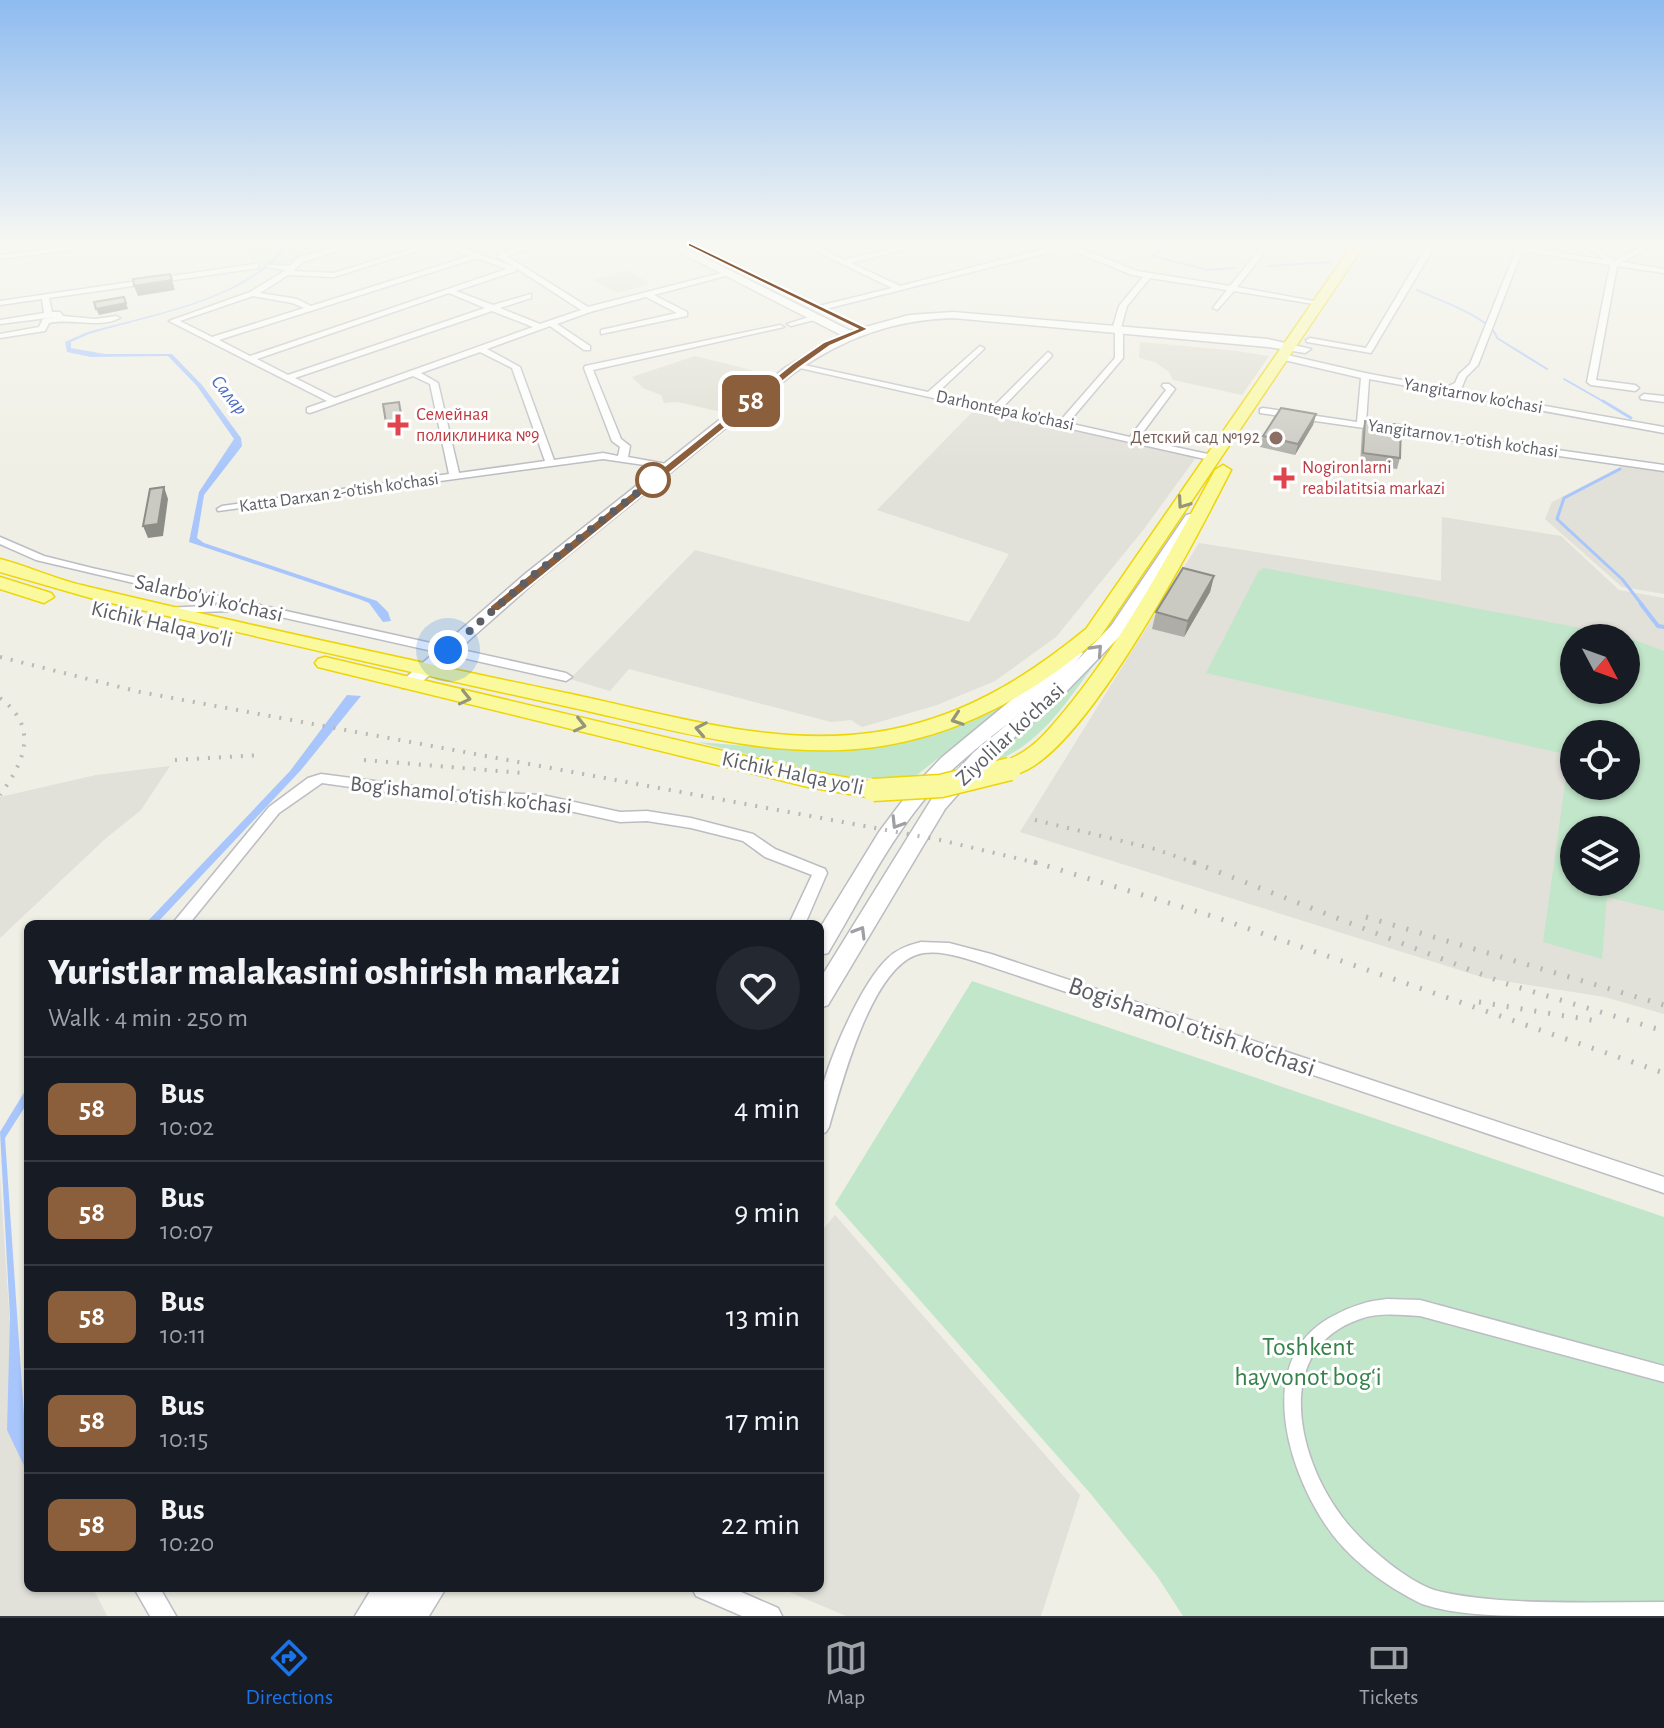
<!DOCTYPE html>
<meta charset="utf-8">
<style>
:root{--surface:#171b24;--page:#242831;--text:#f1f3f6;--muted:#9ea1a6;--line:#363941;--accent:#1a73e8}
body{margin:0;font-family:"Alegreya Sans",sans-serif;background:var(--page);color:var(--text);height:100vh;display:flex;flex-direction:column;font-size:30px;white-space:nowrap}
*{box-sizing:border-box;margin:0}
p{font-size:26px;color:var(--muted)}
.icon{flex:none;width:44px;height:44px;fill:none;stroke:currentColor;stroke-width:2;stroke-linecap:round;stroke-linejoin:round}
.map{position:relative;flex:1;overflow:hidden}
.side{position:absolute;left:24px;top:920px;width:800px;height:672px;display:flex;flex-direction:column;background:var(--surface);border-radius:12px;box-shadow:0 2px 6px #0004}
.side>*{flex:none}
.badge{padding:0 16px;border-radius:12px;font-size:28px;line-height:52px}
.needle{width:52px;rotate:131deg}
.buttons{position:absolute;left:1560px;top:624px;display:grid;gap:16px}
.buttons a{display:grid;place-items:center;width:80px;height:80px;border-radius:50%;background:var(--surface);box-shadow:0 2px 6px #0004;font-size:40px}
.you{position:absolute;width:40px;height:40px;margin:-20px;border:6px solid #fff;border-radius:50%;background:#1a73e8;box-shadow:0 0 0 12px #1a73e833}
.map>.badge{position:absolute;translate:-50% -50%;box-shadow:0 0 0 4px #fff}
.round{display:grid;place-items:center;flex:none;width:84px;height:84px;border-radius:42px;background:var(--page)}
.overview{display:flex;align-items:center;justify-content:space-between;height:136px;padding:0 24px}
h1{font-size:38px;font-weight:800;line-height:60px}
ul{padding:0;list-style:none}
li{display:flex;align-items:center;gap:24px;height:104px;padding:0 24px;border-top:2px solid var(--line)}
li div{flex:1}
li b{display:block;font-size:30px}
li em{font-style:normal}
li .badge{min-width:88px;font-weight:700;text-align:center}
.tab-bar{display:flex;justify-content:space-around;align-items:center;height:112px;border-top:2px solid var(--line);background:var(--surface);font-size:22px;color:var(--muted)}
.tab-bar a{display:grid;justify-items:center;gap:4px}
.tab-bar .on{color:var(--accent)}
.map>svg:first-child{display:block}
</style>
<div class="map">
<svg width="1664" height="1616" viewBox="0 0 1664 1616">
<rect width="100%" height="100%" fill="#efefe5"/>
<g fill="#e1e0d9" fill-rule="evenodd">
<polygon points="975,409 1197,456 1144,529 1056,637 995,681 937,705 862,727 851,720 831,722 629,669 610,691 570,679 695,550 969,622 1009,554 877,510"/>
<polygon points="1624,465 1664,471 1664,594 1622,587 1545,519 1552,502"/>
<path d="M1442,517L1561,536L1619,590L1664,598V1014L1605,997L1485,978L1020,832L1199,543L1441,581ZM1574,638H1626V690H1574ZM1574,734H1626V786H1574ZM1574,830H1626V882H1574Z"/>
<polygon points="170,766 141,810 105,839 0,938 0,797 96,775"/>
<polygon points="0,1177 17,1428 28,1451 28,1588 93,1588 107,1616 0,1616"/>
<polygon points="835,1215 1080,1495 1041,1616 846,1616 780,1588 820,1588 820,1233"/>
</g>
<g fill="#dfded3">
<polygon points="627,271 651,284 617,293 593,280"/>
<polygon points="1140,342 1229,350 1269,356 1242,395 1173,380 1169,372 1155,362 1139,358"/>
<polygon points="695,356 767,374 717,411 678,402 664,403 661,395 643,388 632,377"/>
</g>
<g fill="#c2e6ca" fill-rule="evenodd">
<polygon points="246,244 347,244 298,256 284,265 251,263"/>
<path d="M1264,568L1623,636L1664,651V911L1607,897L1602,959L1543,942L1569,755L1206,673L1258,572ZM1574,638H1626V690H1574ZM1574,734H1626V786H1574ZM1626,830V882H1574V830Z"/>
<path d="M1098,660C1062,707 1040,748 981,767Z"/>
<polygon points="1007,704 908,782 827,774 697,742 810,751 873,748 946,731"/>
<polygon points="972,981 1664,1217 1664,1616 1183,1616 1157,1576 1090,1493 835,1204"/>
</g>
<g fill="#a8c6fc">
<path d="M284,244H289C250,300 152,315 89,334L71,342V348L105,354H172L202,385L241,438L242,446L204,495L197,538L204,543L377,601L388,612L391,621L383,622L369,603L359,599L189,542L199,492L234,439L197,386L168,356L91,357L67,352L65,342L85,333C145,315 249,300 284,244Z"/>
<polygon points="347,695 361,696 301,770 156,924 145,924 290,771"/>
<polygon points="28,1086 28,1102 5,1138 28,1474 7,1430 10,1318 0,1132"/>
</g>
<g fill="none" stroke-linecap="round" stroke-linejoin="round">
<g stroke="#a8c6fc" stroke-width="2">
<polyline points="1168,244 1152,256 1208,270 1235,268"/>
<polyline points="1269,266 1331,262"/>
<path d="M1417,290C1436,299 1492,318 1497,338L1547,369"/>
<polyline points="1564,379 1606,403"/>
</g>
<g stroke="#a8c6fc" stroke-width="3">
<polyline points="1603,401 1631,418"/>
<polyline points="1620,469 1564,498 1557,519 1622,579 1643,606"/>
</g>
<polyline stroke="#a8c6fc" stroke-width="4" points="1641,604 1658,626 1664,627"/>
<g stroke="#bcbdc3" stroke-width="3">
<path id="pedestrian" d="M1387,1299L1420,1300L1664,1366V1382L1420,1316C1400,1315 1379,1312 1360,1319C1272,1349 1297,1456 1340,1514C1359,1541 1403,1579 1434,1590C1455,1596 1478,1598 1500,1600C1554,1604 1609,1602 1664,1602V1616C1623,1616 1583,1616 1542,1616C1503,1616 1458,1616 1422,1604C1385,1586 1347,1558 1325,1524C1285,1464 1254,1355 1335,1315C1352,1306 1367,1301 1387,1299Z"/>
</g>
<g stroke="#bcbdc3" stroke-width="3">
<g id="minor">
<polygon points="93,244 115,244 0,259 0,255"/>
<path d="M346,244H358L303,262L293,271L334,273L428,244H439L334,277L288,275L260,293L297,299L311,306L470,256L440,244H451L515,267L498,257V253L534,244H546L507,256L588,307L729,271V275L654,295L687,312V316L601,334V330L677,313L646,297L590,312L557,324L590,346V350H584L550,326L487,349L520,367L554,460L603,453L618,456L620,447L612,441L584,368L585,366L780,325L784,327L593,370L621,439L630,446L628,457L672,465V469L603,459L218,511L217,509L222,506L449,474L430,384L413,376L310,413L307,412V408L327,401L169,321L250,292L286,270L266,267L267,265L290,266L297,258ZM477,258L507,269L250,356L219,340ZM516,268L581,310L540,324L500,308L531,298V294L493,305L456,291L516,271ZM449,293L485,308L288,375L257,359ZM253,296L292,303L304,308L212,337L180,321ZM492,311L533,327L335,398L295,378ZM480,352L512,368L545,461L459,473L438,383L421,373Z"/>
<polygon points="801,244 811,244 844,260 912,244 925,244 851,263 900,286 1063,244 1076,244 1074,246 1137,271 1230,286 1264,244 1272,244 1237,287 1324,303 1320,305 1234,291 1217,310 1213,308 1227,290 1150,278 1127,306 1121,328 1123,330 1123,358 1068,423 1130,437 1166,390 1162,386 1163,384 1169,384 1175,389 1138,439 1217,456 1217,460 1214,461 791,366 795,363 928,392 980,346 984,348 983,350 936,394 993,407 1048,352 1052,355 1051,357 1001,409 1060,421 1115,358 1115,332 1112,330 1119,306 1143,277 1132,275 1066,248 822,310 819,310 819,306 892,288"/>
<polygon points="1428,244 1436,244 1371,353 1307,342 1306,340 1310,338 1366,348"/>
<polygon points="1488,244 1520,246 1605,260 1582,244 1591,244 1614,261 1647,244 1656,244 1622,262 1664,269 1664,273 1617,266 1596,380 1635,385 1639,388 1635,391 1591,385 1587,382 1610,265 1522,251 1478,365 1466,377 1462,387 1455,390 1664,427 1664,433 1369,379 1366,423 1664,465 1664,471 1260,413 1260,409 1263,408 1357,422 1361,378 1280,359 1279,357 1283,354 1365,373 1444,388 1455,383 1459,374 1470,364 1516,250"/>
<path d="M255,264H258V268L49,298L52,312H60L63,316L95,319L116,316L120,318C98,329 73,318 49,323L45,331L0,338V334L39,327L43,319L55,317L0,324V320L44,313L42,299L0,305V301Z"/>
<polygon points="815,315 819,317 818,319 791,326 787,324"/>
<polygon points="1644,394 1664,396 1664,402 1641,399 1640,397"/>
<polygon points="0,537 44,556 92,568 566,673 572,677 566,681 236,607 235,610 231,611 169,613 163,610 165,608 227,605 36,560 0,544"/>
<polygon points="321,774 443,790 542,795 620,812 647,811 691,818 753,834 775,849 825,869 827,873 805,924 789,924 812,875 765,857 743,841 691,828 647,821 620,822 542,805 443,800 322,783 279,813 189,924 172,924 269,807 308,778"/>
<path d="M921,942L949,943L991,954L1664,1177V1193L983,964C964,958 937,948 916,955C870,972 842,1083 829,1127L826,1132L820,1135C820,1123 818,1109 820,1097C828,1060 861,983 888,958C897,949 909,945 921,942Z"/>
<polygon points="134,1588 160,1588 176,1616 150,1616"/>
<polygon points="692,1588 732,1588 778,1608 782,1616 742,1616 696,1596"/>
</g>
</g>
<g stroke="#babcc2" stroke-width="3">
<g id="secondary">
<path d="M664,244H677L851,331L909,315L953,312L1268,339L1311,349L1305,353L1268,347L953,318C893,320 843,338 794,373L537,580L415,688H403L400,684L403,680L525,574L786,367L841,335Z"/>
<polygon points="1191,514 1198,518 1123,633 1060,698 987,761 945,809 828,1005 820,1008 820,979 931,800 973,753 1048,690 1111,626 1186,515"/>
<path d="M1074,648L1083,653C1043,705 982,737 938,784C892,833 862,896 828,953L820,955V928L879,832L909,792L941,758L1033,682L1068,649Z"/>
<polygon points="372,1588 446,1588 429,1616 355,1616"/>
</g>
</g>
<g stroke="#edd507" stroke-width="3">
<g id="trunk">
<path d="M1353,244H1365L1100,637C1035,693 962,735 875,747C771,761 666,728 565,706C408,672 251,635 94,599L0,572V559C27,566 53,578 81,585C242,624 404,659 566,693C667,714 773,748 877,732C957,720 1024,680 1086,629Z"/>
<path d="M1223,465L1231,470C1204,523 1068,792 1002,774L998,769C1004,760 1014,758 1023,752C1033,746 1043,736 1050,728C1118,651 1166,559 1215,470Z"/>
<polygon points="0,577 51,593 54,597 44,603 0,589"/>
<polygon points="325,657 808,771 873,782 881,785 885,790 881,795 873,798 808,787 318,667 315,663 318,659"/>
</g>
</g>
<use href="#pedestrian" fill="#fff" fill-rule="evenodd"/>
<use href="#minor" fill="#fff" fill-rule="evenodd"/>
<use href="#secondary" fill="#fff" fill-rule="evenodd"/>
<use href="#trunk" fill="#faf99e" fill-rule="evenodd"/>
<g stroke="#b7b8b8" stroke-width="4" stroke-dasharray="2 9" stroke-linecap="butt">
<polyline points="0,657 140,692 940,840 1041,864"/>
<path d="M0,698C39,727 25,761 0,795"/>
<polyline points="175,760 262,755"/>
<polyline points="364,760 523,773"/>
<polyline points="1035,820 1155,849 1198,864"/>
</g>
<g stroke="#b7b8b8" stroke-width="5" stroke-dasharray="2 12" stroke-linecap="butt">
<polyline points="1034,862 1215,917 1664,1073"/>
<polyline points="1193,862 1504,983 1664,1031"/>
<polyline points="1366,917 1664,1005"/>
<polyline points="1479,1002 1597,1021"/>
</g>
<g stroke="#edd507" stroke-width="25" stroke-linecap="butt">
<polyline id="trunk-bridge" points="873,790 941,786 1010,769"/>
</g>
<use href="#trunk-bridge" stroke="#faf99e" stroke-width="22"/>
</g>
<g fill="#aeada7">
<polygon points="1316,414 1313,425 1295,455 1260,447 1263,436"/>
<polygon points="1365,421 1400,458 1397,469 1360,464 1362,431"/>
<polygon points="1214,576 1210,592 1184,637 1152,629 1156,612"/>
</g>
<g fill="#8d8d88">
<polygon points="172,280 175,290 138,296 134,286"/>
<polygon points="126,303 128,309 99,315 96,309"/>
<polygon points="401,409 404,428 388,430 386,423"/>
<polygon points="1316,414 1313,425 1295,455 1298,444"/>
<polygon points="164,487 168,499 163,536 148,538 143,526"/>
<polygon points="1214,576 1210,592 1184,637 1188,621"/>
</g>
<g fill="#cac9c2" stroke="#8d8d88" stroke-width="2">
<polygon points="170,274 172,280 134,286 133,279"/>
<polygon points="124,297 126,303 96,309 94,302"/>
<polygon points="399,402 402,421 386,423 383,404"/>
<polygon points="1281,408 1316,414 1298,444 1263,436"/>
<polygon points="1365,421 1401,425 1400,458 1363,453"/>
<polygon points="164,487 158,524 143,526 150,489"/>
<polygon points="1183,568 1214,576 1188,621 1156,612"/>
</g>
<defs><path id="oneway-chevron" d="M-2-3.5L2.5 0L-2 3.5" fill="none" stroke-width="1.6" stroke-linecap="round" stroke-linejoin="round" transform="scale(2)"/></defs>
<g stroke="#949579">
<use href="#oneway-chevron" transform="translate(1183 503) rotate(125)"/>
<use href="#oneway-chevron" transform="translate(465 698) rotate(13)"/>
<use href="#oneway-chevron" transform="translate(957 719) rotate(161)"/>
<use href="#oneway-chevron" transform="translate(580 725) rotate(13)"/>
<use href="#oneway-chevron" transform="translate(701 729) rotate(-169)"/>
</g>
<g stroke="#9e9fa3">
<use href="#oneway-chevron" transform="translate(1097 650) rotate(-47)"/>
<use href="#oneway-chevron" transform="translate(897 823) rotate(122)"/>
<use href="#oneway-chevron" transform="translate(860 932) rotate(-59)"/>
</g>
<linearGradient id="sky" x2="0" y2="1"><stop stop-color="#8ebbf0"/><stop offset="0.52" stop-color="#f8f8f3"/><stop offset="1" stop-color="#f8f8f3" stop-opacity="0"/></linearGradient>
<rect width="1664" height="470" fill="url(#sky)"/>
<polygon fill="#8b5e3c" stroke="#fff" stroke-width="2" points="688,242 869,329 830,346 799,368 499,611 490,611 490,606 792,364 824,342 857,329 688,246"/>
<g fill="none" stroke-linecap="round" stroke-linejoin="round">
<polyline stroke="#5d5f65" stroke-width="8" stroke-dasharray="0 14.4" points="448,650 531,577 653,480"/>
</g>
<g fill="#e0444e" stroke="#fff" stroke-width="3">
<path d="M394 413h8v8h8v8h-8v8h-8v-8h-8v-8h8z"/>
<path d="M1280 466h8v8h8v8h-8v8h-8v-8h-8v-8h8z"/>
</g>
<circle fill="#8d6e63" stroke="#fff" stroke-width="3" cx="1276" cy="438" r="8"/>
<circle fill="#fff" stroke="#8b5e3c" stroke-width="4" cx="653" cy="480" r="16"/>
<g text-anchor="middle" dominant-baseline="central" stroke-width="6" stroke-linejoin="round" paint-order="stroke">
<g font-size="18" fill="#5d5f65" stroke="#fff">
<text transform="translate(1473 396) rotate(10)">Yangitarnov ko'chasi</text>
<text transform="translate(1005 411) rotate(12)">Darhontepa ko'chasi</text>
<text transform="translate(1463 439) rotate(8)">Yangitarnov 1-o'tish ko'chasi</text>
<text transform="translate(339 493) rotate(-8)">Katta Darxan 2-o'tish ko'chasi</text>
</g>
<g font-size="18" fill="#be3a42" stroke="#fff" text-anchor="start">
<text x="416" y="415">Семейная<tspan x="416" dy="21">поликлиника №9</tspan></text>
<text x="1302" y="468">Nogironlarni<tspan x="1302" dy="21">reabilatitsia markazi</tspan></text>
</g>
<g font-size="18" fill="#785e54" stroke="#fff" text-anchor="end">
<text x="1260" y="438">Детский сад №192</text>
</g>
<g font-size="20" font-style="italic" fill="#4a6bc0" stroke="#fff">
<text transform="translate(229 395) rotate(51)">Салар</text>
</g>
<g font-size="22" fill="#5d5f65" stroke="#fff">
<text transform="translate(209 598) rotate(13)">Salarbo'yi ko'chasi</text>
<text transform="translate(162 624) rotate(13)">Kichik Halqa yo'li</text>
<text transform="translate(1010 734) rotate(-43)">Ziyolilar ko'chasi</text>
<text transform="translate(793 773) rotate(12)">Kichik Halqa yo'li</text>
<text transform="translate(461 795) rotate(6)">Bog'ishamol o'tish ko'chasi</text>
</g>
<g font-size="26" fill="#5d5f65" stroke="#fff">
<text transform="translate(1192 1027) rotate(19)">Bogishamol o'tish ko'chasi</text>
</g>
<g font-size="26" fill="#37824a" stroke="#fff">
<text x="1308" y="1347">Toshkent<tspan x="1308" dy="30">hayvonot bogʻi</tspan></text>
</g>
</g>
</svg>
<div class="buttons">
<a><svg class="needle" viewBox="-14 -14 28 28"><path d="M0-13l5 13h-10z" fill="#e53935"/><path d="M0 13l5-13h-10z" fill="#9ea1a6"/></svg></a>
<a><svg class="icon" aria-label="locate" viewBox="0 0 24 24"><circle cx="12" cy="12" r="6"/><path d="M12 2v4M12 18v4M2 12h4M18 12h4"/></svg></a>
<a><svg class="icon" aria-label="layers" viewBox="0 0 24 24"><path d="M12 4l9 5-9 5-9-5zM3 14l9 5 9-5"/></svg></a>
</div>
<div class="you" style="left:448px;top:650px"></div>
<b class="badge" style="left:751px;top:401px;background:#8b5e3c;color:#fff">58</b>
<section class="side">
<div class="overview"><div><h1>Yuristlar malakasini oshirish markazi</h1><p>Walk · 4 min · 250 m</p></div><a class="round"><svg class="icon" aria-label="heart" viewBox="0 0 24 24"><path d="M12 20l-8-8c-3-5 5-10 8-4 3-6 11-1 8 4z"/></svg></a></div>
<ul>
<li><span class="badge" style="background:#8b5e3c;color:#fff">58</span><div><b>Bus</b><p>10:02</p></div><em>4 min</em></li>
<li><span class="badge" style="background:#8b5e3c;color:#fff">58</span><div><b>Bus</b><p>10:07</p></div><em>9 min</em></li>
<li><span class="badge" style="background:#8b5e3c;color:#fff">58</span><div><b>Bus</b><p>10:11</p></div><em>13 min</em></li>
<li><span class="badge" style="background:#8b5e3c;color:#fff">58</span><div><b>Bus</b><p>10:15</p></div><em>17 min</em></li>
<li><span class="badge" style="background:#8b5e3c;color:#fff">58</span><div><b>Bus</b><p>10:20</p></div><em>22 min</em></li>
</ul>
</section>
</div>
<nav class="tab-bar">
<a class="on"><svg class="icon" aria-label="directions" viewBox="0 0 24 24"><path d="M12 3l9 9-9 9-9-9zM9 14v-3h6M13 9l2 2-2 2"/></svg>Directions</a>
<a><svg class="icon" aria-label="map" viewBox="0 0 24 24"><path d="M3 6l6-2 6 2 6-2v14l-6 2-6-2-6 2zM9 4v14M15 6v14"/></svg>Map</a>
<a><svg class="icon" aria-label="tickets" viewBox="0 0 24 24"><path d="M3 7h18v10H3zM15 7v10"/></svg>Tickets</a>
</nav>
